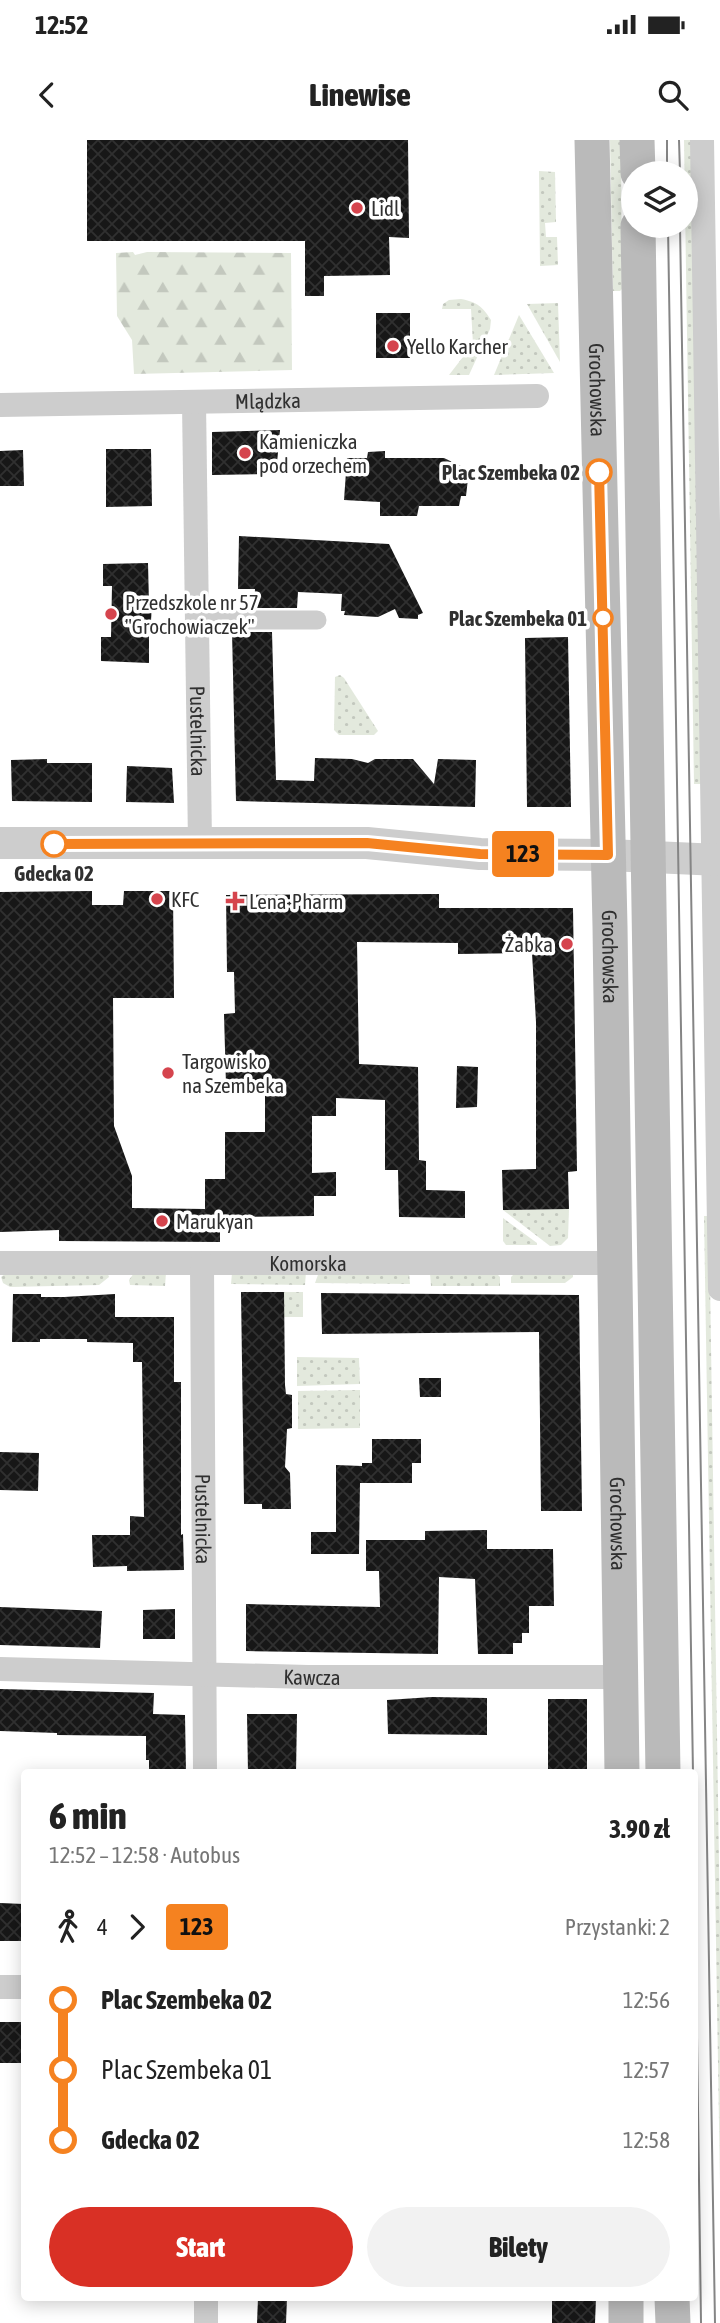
<!DOCTYPE html>
<html lang="pl">
<meta charset="utf-8">
<style>
:root{--surface:#fff;--page:#f2f2f2;--text:#222;--muted:#767676;--accent:#d93025}
body{margin:0;font-family:"Asap Condensed",sans-serif;background:var(--page);color:var(--text);height:100vh;display:flex;flex-direction:column;font-size:26px;white-space:nowrap}
*{box-sizing:border-box;margin:0}
p{font-size:23px;color:var(--muted)}
.icon{flex:none;width:38px;height:38px;fill:none;stroke:currentColor;stroke-width:2;stroke-linecap:round;stroke-linejoin:round}
.map{position:relative;flex:1;overflow:hidden}
.sheet{position:absolute;left:21px;top:1629px;width:677px;height:532px;display:flex;flex-direction:column;background:var(--surface);border-radius:7px;box-shadow:0 4px 18px #0003}
.sheet>*{flex:none}
.badge{padding:0 14px;border-radius:5px;font-size:24px;line-height:46px}
.tools{position:absolute;left:621px;top:21px;display:grid;gap:14px}
.tools a{display:grid;place-items:center;width:77px;height:77px;border-radius:50%;background:var(--surface);box-shadow:0 4px 18px #0003;font-size:35px}
.map>.badge{position:absolute;translate:-50% -50%;box-shadow:0 0 0 4px #fff}
.legs{display:flex;align-items:center;gap:10px;height:77px;padding:0 28px;font-size:23px}
.legs p{margin-inline-start:auto}
.overview{display:flex;align-items:center;justify-content:space-between;height:119px;padding:0 28px}
h1{font-size:38px;font-weight:800;line-height:52px}
.primary-button{display:flex;gap:14px;margin-top:auto;padding:14px 28px}
.primary-button a{flex:1;height:80px;border-radius:42px;background:var(--accent);color:#fff;font-size:28px;font-weight:800;line-height:80px;text-align:center}
.primary-button a+a{background:var(--page);color:var(--text)}
ul{padding:0 28px;list-style:none}
li{display:flex;align-items:center;gap:24px;height:70px;font-size:26px}
li i{display:grid;place-items:center;width:10px;height:100%;margin:0 9px;background:currentColor}
li i::after{content:'';width:18px;height:18px;margin:-9px;border:5px solid;border-radius:50%;background:var(--surface)}
li p{margin-inline-start:auto}
li:first-child i{background:linear-gradient(#0000 50%,currentColor 0)}
li:last-child i{background:linear-gradient(currentColor 50%,#0000 0)}
.status{display:flex;justify-content:space-between;align-items:center;height:49px;padding:0 35px;background:var(--surface);direction:ltr}
.status svg{height:19px;fill:currentColor}
header{display:flex;justify-content:space-between;align-items:center;height:91px;padding:0 28px;background:var(--surface);font-size:32px;font-weight:800}
.map>svg:first-child{display:block}
</style>
<div class="status"><b>12:52</b><svg viewBox="0 0 49 12"><path d="M0 12V9h3v3zM5 12V6h3v6zM10 12V3h3v9zM15 12V0h3v12zM26 1h20v11H26zM47 4h2v5h-2z"/></svg></div>
<header><svg class="icon" aria-label="back" viewBox="0 0 24 24"><path d="M15 5l-7 7 7 7"/></svg>Linewise<svg class="icon" aria-label="search" viewBox="0 0 24 24"><circle cx="10" cy="10" r="6"/><path d="M15 15l6 6"/></svg></header>
<div class="map">
<svg width="720" height="2183" viewBox="0 0 720 2183">
<defs>
<pattern id="green-dots" width="8" height="8" patternUnits="userSpaceOnUse" patternTransform="scale(1.75)"><rect width="8" height="8" fill="#e3e9dd"/><path d="M2 2h.1M6 6h.1" fill="none" stroke="#c3c8be" stroke-width="1.8" stroke-linecap="round"/></pattern>
<pattern id="forest-firs" width="22" height="20" patternUnits="userSpaceOnUse" patternTransform="scale(1.75)"><rect width="22" height="20" fill="#e3e9dd"/><path d="M5 1l3.5 6h-7zM16 11l3.5 6h-7z" fill="#c3c8be"/></pattern>
<pattern id="building-cross-hatch" width="8" height="8" patternUnits="userSpaceOnUse" patternTransform="scale(1.75)"><rect width="8" height="8" fill="#171717"/><path d="M0 0l8 8M0 8l8-8" fill="none" stroke="#303030"/></pattern>
</defs>
<rect width="100%" height="100%" fill="#fff"/>
<g fill="url(#green-dots)">
<polygon points="610,0 621,0 622,149 620,151 613,151"/>
<polygon points="684,0 692,0 702,644 694,644"/>
<polygon points="539,31 555,32 556,82 545,83 546,97 557,97 558,125 540,126"/>
<path d="M461,159C477,162 483,167 491,180L490,189L469,235H449L473,204L471,169H442L443,164L449,160Z"/>
<polygon points="558,163 560,222 527,164"/>
<polygon points="519,175 554,233 494,235"/>
<polygon points="340,535 344,538 378,591 374,595 339,595 334,590 335,537"/>
<polygon points="569,1069 568,1098 561,1105 550,1106 503,1070"/>
<polygon points="704,1076 709,1076 720,1787 720,2044"/>
<polygon points="503,1078 537,1103 537,1105 506,1105 503,1101"/>
<polygon points="306,1132 305,1145 231,1144 232,1133"/>
<polygon points="319,1132 409,1132 410,1144 315,1143"/>
<polygon points="134,1133 166,1133 165,1146 130,1145 129,1140"/>
<polygon points="430,1133 496,1133 500,1137 500,1146 431,1146"/>
<polygon points="515,1133 573,1133 573,1137 565,1143 511,1143 511,1137"/>
<polygon points="5,1134 108,1134 109,1137 99,1145 10,1147 3,1143 1,1137"/>
<rect x="284" y="1152" width="19" height="25"/>
<polygon points="297,1217 359,1218 360,1244 297,1246"/>
<polygon points="360,1250 360,1288 298,1289 298,1251"/>
</g>
<polygon fill="url(#forest-firs)" points="133,112 135,115 147,112 291,113 292,230 134,234 132,200 117,176 116,113"/>
<g fill="url(#building-cross-hatch)">
<polygon points="87,0 408,0 409,98 389,97 390,135 324,136 324,156 305,156 305,101 87,101"/>
<rect x="376" y="173" width="34" height="45"/>
<polygon points="280,290 276,334 212,335 212,292"/>
<polygon points="106,309 151,309 152,366 106,367"/>
<polygon points="23,310 24,346 0,346 0,311"/>
<polygon points="385,311 385,318 444,318 469,330 466,356 461,356 459,366 419,366 417,376 380,376 380,362 344,360 347,318 367,318 368,312"/>
<polygon points="239,396 389,404 423,473 418,475 418,479 399,478 395,469 378,477 344,475 345,471 341,471 342,454 298,452 297,468 254,468 255,449 238,449"/>
<polygon points="148,423 149,463 152,463 151,481 149,481 149,523 101,521 101,497 111,497 112,446 103,446 103,424"/>
<polygon points="232,492 272,492 276,640 314,641 315,618 352,619 368,623 375,619 413,619 434,644 438,619 476,620 475,667 236,661"/>
<polygon points="568,497 571,667 527,667 525,498"/>
<polygon points="47,619 47,623 92,623 92,662 12,661 11,620"/>
<polygon points="127,626 172,628 174,663 126,662"/>
<polygon points="92,751 92,765 123,765 124,751 173,751 174,858 113,858 114,986 132,1036 132,1068 205,1069 205,1039 225,1039 225,992 265,992 265,944 226,945 224,874 235,873 234,832 227,832 226,755 439,754 439,768 573,768 577,1031 568,1032 569,1069 503,1070 502,1030 536,1029 536,882 532,813 458,814 458,803 357,802 359,924 418,927 419,1020 426,1021 426,1050 465,1051 465,1078 399,1077 398,1030 385,1030 385,960 336,958 336,976 312,976 312,1033 336,1032 336,1056 314,1056 314,1076 220,1077 220,1102 59,1101 59,1090 0,1092 0,752"/>
<polygon points="457,926 478,927 477,967 456,968"/>
<polygon points="241,1152 284,1152 285,1245 286,1254 292,1255 292,1288 287,1289 285,1327 290,1333 291,1369 262,1369 262,1364 244,1364"/>
<polygon points="321,1153 579,1155 582,1371 541,1371 539,1192 322,1194"/>
<polygon points="13,1154 41,1154 41,1157 64,1157 115,1154 115,1177 174,1177 174,1242 181,1242 181,1395 183,1394 184,1430 127,1431 127,1426 93,1427 92,1395 130,1395 130,1376 144,1377 142,1222 133,1222 133,1203 87,1202 87,1199 40,1199 40,1202 12,1202"/>
<polygon points="419,1238 441,1238 441,1257 420,1257"/>
<polygon points="372,1299 421,1299 421,1323 412,1323 412,1343 360,1343 359,1414 311,1414 311,1392 336,1392 336,1325 362,1326 362,1323 372,1323"/>
<polygon points="0,1312 39,1313 38,1351 0,1350"/>
<polygon points="487,1390 487,1409 553,1409 554,1466 529,1466 529,1493 522,1493 522,1503 513,1503 513,1514 478,1514 475,1439 439,1437 438,1514 246,1511 246,1464 380,1467 379,1431 366,1431 366,1400 425,1400 425,1391"/>
<polygon points="0,1467 102,1471 100,1508 0,1505"/>
<polygon points="175,1469 175,1499 143,1499 143,1470"/>
<polygon points="0,1549 154,1553 153,1574 185,1575 186,1633 149,1633 149,1620 146,1620 146,1596 57,1595 57,1593 0,1591"/>
<polygon points="432,1557 487,1558 487,1595 388,1594 387,1560"/>
<rect x="548" y="1559" width="39" height="74"/>
<polygon points="247,1574 297,1574 296,1633 248,1633"/>
<polygon points="0,1763 24,1764 24,1801 0,1801"/>
<rect x="0" y="1882" width="24" height="41"/>
<polygon points="258,2158 287,2158 286,2183 257,2183"/>
<polygon points="562,2158 596,2158 595,2183 552,2183 552,2159"/>
</g>
<g fill="none" stroke-linecap="round" stroke-linejoin="round">
<polyline stroke="#cdcdcd" stroke-width="19" points="195,480 317,480"/>
<g stroke="#cdcdcd" stroke-width="24">
<polyline points="702,0 720,1149"/>
<path id="s1" d="M194,262L200,704"/>
<path id="s2" d="M0,265L537,256"/>
<path id="s3" d="M0,1123H616"/>
<path id="s4" d="M202,1123L205,1633"/>
<path id="s5" d="M0,1529L308,1537H621"/>
<polyline points="0,1847 24,1847"/>
<polyline points="206,2183 206,2158"/>
</g>
<polyline stroke="#cdcdcd" stroke-width="32" points="0,703 367,703 480,714 608,715 720,720"/>
<g stroke="#bababa" stroke-width="35">
<path id="s6" d="M592,0L610,786L622,1633"/>
<polyline points="637,0 638,33"/>
<polyline points="638,86 663,1633"/>
<polyline points="626,2158 626,2183"/>
<polyline points="672,2158 673,2183"/>
</g>
<g stroke="#858585" stroke-width="2">
<polyline points="667,0 667,33"/>
<polyline points="679,0 680,33"/>
<polyline points="668,86 693,1633"/>
<polyline points="680,86 715,2183"/>
<polyline points="695,1754 701,2183"/>
</g>
</g>
<g fill="none" stroke-linecap="round" stroke-linejoin="round">
<g stroke="#fff" stroke-width="16">
<polyline id="line-1" points="54,704 367,703 480,714 608,715 599,332"/>
</g>
<use href="#line-1" stroke="#f58220" stroke-width="10"/>
</g>
<g fill="#d5444d" stroke="#fff" stroke-width="2.5">
<circle cx="357" cy="68" r="7"/>
<circle cx="393" cy="206" r="7"/>
<circle cx="245" cy="313" r="7"/>
<circle cx="111" cy="474" r="7"/>
<circle cx="157" cy="759" r="7"/>
<path d="M231.5 750.5h7v7h7v7h-7v7h-7v-7h-7v-7h7z"/>
<circle cx="567" cy="804" r="7"/>
<circle cx="168" cy="933" r="7"/>
<circle cx="162" cy="1081" r="7"/>
</g>
<g fill="#fff" stroke="#f58220" stroke-width="3.5">
<circle cx="599" cy="332" r="12"/>
<circle cx="603" cy="478" r="9"/>
<circle cx="54" cy="704" r="12"/>
</g>
<g text-anchor="middle" dominant-baseline="central" stroke-width="7" stroke-linejoin="round" paint-order="stroke">
<g font-size="21" fill="#303030" stroke="#fff" text-anchor="start">
<text x="371" y="68">Lidl</text>
<text x="407" y="206">Yello Karcher</text>
<text x="259" y="301">Kamieniczka<tspan x="259" dy="24">pod orzechem</tspan></text>
<text x="125" y="462">Przedszkole nr 57<tspan x="125" dy="24">"Grochowiaczek"</tspan></text>
<text x="171" y="759">KFC</text>
<text x="249" y="761">Lena-Pharm</text>
<text x="553" y="804" text-anchor="end">Żabka</text>
<text x="182" y="921">Targowisko<tspan x="182" dy="24">na Szembeka</tspan></text>
<text x="176" y="1081">Marukyan</text>
</g>
<g font-size="21" fill="#303030" stroke="#fff">
<text stroke="none"><textPath href="#s6" startOffset="250">Grochowska</textPath></text>
<text stroke="none"><textPath href="#s2" startOffset="268">Mlądzka</textPath></text>
<text stroke="none"><textPath href="#s1" startOffset="329">Pustelnicka</textPath></text>
<text stroke="none"><textPath href="#s6" startOffset="817">Grochowska</textPath></text>
<text stroke="none"><textPath href="#s3" startOffset="308">Komorska</textPath></text>
<text stroke="none"><textPath href="#s4" startOffset="256">Pustelnicka</textPath></text>
<text stroke="none"><textPath href="#s6" startOffset="1384">Grochowska</textPath></text>
<text stroke="none"><textPath href="#s5" startOffset="312">Kawcza</textPath></text>
</g>
<g font-size="21" font-weight="bold" fill="#303030" stroke="#fff" text-anchor="end">
<text x="580" y="332">Plac Szembeka 02</text>
<text x="587" y="478">Plac Szembeka 01</text>
<text x="54" y="733" text-anchor="middle">Gdecka 02</text>
</g>
</g>
</svg>
<div class="tools">
<a><svg class="icon" aria-label="layers" viewBox="0 0 24 24"><path d="M12 4l9 5-9 5-9-5zM3 14l9 5 9-5"/></svg></a>
</div>
<b class="badge" style="left:523px;top:714px;background:#f58220;color:#111">123</b>
<section class="sheet">
<div class="overview"><div><h1>6 min</h1><p>12:52 – 12:58 · Autobus</p></div><b>3.90 zł</b></div>
<div class="legs"><svg class="icon" aria-label="walk" viewBox="0 0 24 24"><circle cx="13" cy="4" r="2"/><path d="M13 8l-2 6 4 7M11 14l-3 7M7 12l3-4h3l4 4"/></svg>4<svg class="icon" aria-label="forward" viewBox="0 0 24 24"><path d="M9 5l7 7-7 7"/></svg><b class="badge" style="background:#f58220;color:#111">123</b><p>Przystanki: 2</p></div>
<ul>
<li><i style="color:#f58220"></i><b>Plac Szembeka 02</b><p>12:56</p></li>
<li><i style="color:#f58220"></i><span>Plac Szembeka 01</span><p>12:57</p></li>
<li><i style="color:#f58220"></i><b>Gdecka 02</b><p>12:58</p></li>
</ul>
<div class="primary-button"><a>Start</a><a>Bilety</a></div>
</section>
</div>
